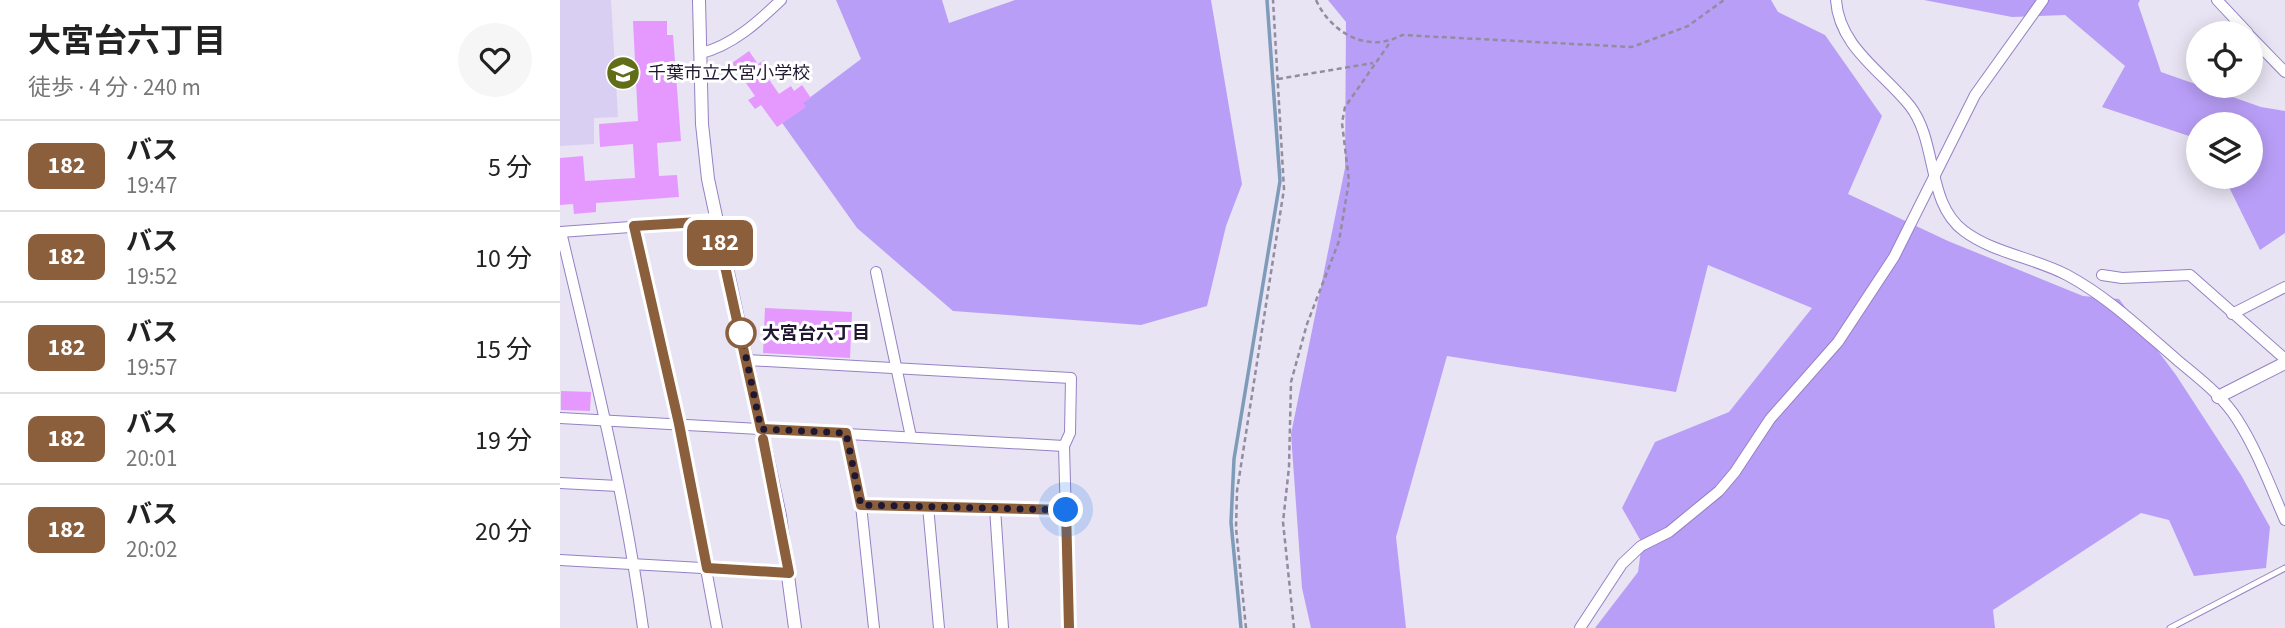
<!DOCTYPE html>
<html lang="ja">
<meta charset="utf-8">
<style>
:root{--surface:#fff;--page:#f6f6f6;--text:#222;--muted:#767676;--line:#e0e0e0}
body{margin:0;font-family:"Source Sans 3","Noto Sans JP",sans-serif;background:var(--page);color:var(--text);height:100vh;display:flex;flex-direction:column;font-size:26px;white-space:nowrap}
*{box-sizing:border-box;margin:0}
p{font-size:23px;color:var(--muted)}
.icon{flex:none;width:38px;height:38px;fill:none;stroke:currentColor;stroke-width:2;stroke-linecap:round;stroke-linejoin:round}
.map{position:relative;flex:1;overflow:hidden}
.side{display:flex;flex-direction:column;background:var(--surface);width:560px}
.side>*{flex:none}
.badge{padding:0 14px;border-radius:10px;font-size:24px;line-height:46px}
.buttons{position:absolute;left:1626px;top:21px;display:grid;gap:14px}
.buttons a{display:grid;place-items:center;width:77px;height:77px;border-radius:50%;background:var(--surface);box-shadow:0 4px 18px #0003;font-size:35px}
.you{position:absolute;width:35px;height:35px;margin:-18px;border:5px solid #fff;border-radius:50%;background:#1a73e8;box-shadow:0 0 0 10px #1a73e833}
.map>.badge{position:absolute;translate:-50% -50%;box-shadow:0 0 0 4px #fff}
.round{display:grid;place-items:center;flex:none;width:74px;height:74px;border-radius:37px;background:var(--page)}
.overview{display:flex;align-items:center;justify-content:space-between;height:119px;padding:0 28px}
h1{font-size:33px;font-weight:700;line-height:52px}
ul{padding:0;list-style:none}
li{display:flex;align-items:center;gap:21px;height:91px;padding:0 28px;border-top:2px solid var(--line)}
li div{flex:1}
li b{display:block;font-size:26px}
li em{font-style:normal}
li .badge{min-width:77px;font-weight:700;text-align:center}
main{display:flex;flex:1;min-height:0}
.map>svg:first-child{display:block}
</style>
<main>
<section class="side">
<div class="overview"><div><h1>大宮台六丁目</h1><p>徒歩 · 4 分 · 240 m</p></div><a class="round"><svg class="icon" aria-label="heart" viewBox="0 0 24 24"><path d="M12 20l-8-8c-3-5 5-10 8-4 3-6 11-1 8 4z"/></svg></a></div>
<ul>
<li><span class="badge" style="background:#8b5e3c;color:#fff">182</span><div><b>バス</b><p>19:47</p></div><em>5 分</em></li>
<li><span class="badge" style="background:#8b5e3c;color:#fff">182</span><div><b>バス</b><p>19:52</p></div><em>10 分</em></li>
<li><span class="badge" style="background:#8b5e3c;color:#fff">182</span><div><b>バス</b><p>19:57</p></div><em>15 分</em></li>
<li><span class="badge" style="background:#8b5e3c;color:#fff">182</span><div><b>バス</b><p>20:01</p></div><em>19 分</em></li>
<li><span class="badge" style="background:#8b5e3c;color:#fff">182</span><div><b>バス</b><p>20:02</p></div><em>20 分</em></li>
</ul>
</section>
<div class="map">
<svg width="1725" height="628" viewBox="0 0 1725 628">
<rect width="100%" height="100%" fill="#e8e4f3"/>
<polygon fill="#d9cff3" points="0,0 51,0 58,117 34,118 34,144 0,146"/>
<g fill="#b99ef7">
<polygon points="276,0 382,0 389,23 455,0 651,0 682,184 666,226 647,306 581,325 393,311 297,228 220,120 301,59"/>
<polygon points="768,0 1211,0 1218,12 1265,35 1322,116 1288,194 1388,241 1523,296 1559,299 1616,375 1681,475 1710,527 1706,568 1634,576 1609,520 1581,513 1433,610 1435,628 1035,628 1078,572 1082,543 1062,508 1095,442 1169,412 1252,308 1148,265 1116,392 887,356 836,537 846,628 751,628 742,588 731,434 785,168 786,22"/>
<polygon points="1364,0 1580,0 1578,4 1601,72 1701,107 1725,111 1725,233 1700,250 1664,177 1690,177 1690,124 1638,124 1638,139 1542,107 1565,66 1505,15 1452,17"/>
</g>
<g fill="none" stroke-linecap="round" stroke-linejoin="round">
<polyline stroke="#7e9bb9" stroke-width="3.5" points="681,628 671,522 674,459 720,181 707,0"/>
</g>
<g fill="#e599fe">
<polygon points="73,21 107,21 107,35 113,35 121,141 97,143 99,176 117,175 119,197 36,203 36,212 14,214 13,204 0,205 0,158 23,156 25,181 75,178 73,144 40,147 39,124 78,121"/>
<polygon points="189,51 198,64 204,60 213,74 208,78 219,94 231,86 234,91 242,85 251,98 243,103 246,107 217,127 201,105 195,109 188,100 195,96 172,63"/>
<polygon points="205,308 292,312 290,358 203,353"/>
<polygon points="1,391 31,392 30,411 1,410"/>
</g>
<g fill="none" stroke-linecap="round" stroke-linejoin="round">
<g stroke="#9681c4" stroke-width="7">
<polyline id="service" points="1610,628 1725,568"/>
</g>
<g stroke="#9681c4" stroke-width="12">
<g id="minor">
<path d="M1276,0C1279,47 1323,72 1350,106C1378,142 1366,203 1404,231C1433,253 1475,258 1507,275C1548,297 1581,329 1616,359C1637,377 1662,395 1677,419C1697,450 1710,486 1725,520"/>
<polyline points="1657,0 1688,33"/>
<polyline points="1690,36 1725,72"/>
<path d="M141,53C172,46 199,21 221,0"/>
<polyline points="74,226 119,424 157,628"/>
<polyline points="0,232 155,221"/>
<path d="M1,232C32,363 65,494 83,628"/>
<polyline points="316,272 351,437"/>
<polyline points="1542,275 1562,278 1630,275 1725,359"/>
<polyline points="1672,314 1725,287"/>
<polyline points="187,360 511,378 510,433 504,446 509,628"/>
<polyline points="0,418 504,446"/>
<polyline points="286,433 301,505 314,628"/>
<polyline points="0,483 58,486"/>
<polyline points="301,505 506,510"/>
<polyline points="368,506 379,628"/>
<polyline points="435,508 443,628"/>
<polyline points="0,560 229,573"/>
<polyline points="1020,628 1062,564 1081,546 1109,532 1159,491 1175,472 1210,419 1278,342 1334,257 1415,95 1483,0"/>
</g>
</g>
<g stroke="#9681c4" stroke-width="14">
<g id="tertiary">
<polyline points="139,0 142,124 148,179 220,516 235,628"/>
<polyline points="1658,397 1725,363"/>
</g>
</g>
<g stroke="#928c9f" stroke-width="2.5" stroke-dasharray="5 3.5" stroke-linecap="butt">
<path d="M756,0C771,33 808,54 842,35L1072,47L1128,26L1164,0"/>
<polyline points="718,79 813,63"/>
<polyline points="686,628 676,528 677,491 724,189 713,0"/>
<polyline points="734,628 723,522 729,467 731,382 747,324 779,241 789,181 782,123 785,107 831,41"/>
</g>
<use href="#service" stroke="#fff" stroke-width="5"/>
<use href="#minor" stroke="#fff" stroke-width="10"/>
<use href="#tertiary" stroke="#fff" stroke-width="12"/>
</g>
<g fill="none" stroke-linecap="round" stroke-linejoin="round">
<g stroke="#fff" stroke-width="16">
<polyline id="line" points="203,439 229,573 147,568 119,424 74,226 155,221 201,429 286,433 301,505 506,510 509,628"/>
</g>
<use href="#line" stroke="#8b5e3c" stroke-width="10"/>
<polyline stroke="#201731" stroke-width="7" stroke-dasharray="0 12.6" points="181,333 201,429 286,433 301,505 506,510"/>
</g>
<defs>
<g id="school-disc" transform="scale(1.75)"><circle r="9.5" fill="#616e17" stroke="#fff"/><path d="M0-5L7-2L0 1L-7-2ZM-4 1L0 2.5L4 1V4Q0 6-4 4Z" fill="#fff"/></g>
</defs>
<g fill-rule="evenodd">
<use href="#school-disc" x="63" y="73"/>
</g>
<circle fill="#fff" stroke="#8b5e3c" stroke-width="3.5" cx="181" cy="333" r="14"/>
<g text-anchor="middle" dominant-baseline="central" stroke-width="6" stroke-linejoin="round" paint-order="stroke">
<g font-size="18" fill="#201731" stroke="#fff" text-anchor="start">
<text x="88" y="73">千葉市立大宮小学校</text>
</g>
<g font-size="18" font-weight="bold" fill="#201731" stroke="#fff" text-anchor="start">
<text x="202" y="333">大宮台六丁目</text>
</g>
</g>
</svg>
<div class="buttons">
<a><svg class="icon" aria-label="locate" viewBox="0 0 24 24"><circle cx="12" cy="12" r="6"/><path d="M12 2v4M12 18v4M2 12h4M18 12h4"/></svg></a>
<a><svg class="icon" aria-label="layers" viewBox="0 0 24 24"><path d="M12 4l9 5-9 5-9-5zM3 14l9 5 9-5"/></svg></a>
</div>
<div class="you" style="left:506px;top:510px"></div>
<b class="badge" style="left:160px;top:243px;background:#8b5e3c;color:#fff">182</b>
</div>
</main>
